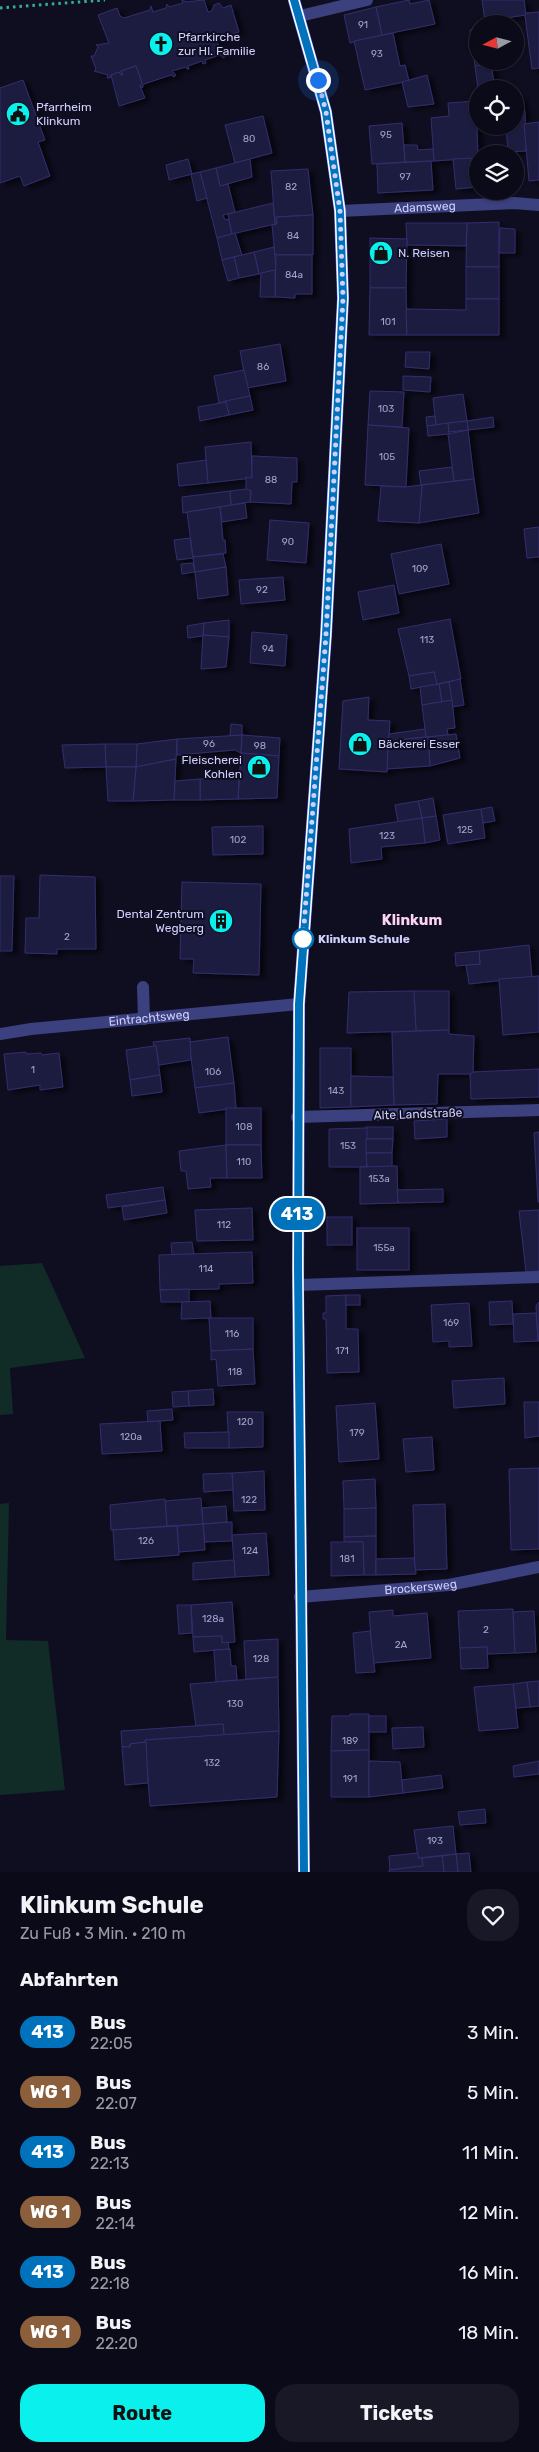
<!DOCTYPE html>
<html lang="de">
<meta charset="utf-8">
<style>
:root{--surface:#0b0a19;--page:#191826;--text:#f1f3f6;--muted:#9a9aa2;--line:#2b2b38;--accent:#0af0ed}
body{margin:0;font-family:Rubik,sans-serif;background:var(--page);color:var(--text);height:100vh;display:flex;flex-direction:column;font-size:19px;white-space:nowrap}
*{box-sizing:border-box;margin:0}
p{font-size:16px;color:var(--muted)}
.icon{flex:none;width:28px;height:28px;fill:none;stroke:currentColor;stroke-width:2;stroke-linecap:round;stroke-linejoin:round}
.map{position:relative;height:1872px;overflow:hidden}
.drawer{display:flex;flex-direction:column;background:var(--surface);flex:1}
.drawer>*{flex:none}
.badge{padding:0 10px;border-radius:16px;font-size:18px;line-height:32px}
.needle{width:32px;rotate:263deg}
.controls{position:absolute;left:469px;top:15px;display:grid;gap:10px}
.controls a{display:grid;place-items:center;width:55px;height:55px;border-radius:50%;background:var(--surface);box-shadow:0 1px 4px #0004,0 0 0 1px var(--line);font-size:25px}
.you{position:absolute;width:25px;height:25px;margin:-12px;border:4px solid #fff;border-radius:50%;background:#1a73e8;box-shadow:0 0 0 8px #1a73e833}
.map>.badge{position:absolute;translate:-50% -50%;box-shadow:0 0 0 2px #fff}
h2{padding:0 20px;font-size:19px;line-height:45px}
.round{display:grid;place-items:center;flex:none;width:52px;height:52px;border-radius:20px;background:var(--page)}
.headline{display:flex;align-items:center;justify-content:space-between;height:85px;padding:0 20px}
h1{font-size:24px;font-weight:700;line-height:38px}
.primary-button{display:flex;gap:10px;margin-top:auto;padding:10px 20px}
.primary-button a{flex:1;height:58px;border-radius:20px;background:var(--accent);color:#111;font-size:20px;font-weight:700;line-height:58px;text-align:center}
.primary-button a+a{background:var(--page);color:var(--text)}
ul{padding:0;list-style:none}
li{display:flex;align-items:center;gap:15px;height:60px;padding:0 20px}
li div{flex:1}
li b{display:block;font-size:19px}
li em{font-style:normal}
li .badge{min-width:55px;font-weight:700;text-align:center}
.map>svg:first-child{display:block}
</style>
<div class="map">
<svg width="539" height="1872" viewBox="0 0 539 1872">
<defs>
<filter id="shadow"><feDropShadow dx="5.5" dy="3" stdDeviation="2.5" flood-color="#0009"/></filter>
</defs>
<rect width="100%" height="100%" fill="#0f0e21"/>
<g fill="#112b27">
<polygon points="42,1263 85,1358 10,1368 13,1414 0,1415 0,1266"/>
<polygon points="9,1503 6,1640 48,1641 65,1790 0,1795 0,1504"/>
</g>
<g fill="#1f1b41" stroke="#332e6c" filter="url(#shadow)">
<polygon points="182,0 186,2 204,0 208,12 212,11 214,5 219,3 223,8 231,5 239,32 216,39 221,52 226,54 224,58 220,55 205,60 206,63 203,64 202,61 188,66 189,69 187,69 186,67 172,71 176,75 174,77 171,75 144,84 142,88 140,86 142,83 136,66 121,71 123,75 121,75 119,72 111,75 110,78 107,78 108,75 94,71 96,69 91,56 94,56 98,47 96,45 109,43 98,15 117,8 120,16 124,18 150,10 151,6 153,12 166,8 167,4 169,7 183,3"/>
<polygon points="409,0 410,4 429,0 435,24 382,35 376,7"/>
<polygon points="482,0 524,0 526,15 485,21"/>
<polygon points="376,7 382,35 350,43 344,15"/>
<polygon points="539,12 539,68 532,69 525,16 526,13"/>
<polygon points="478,29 478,61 491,61 491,64 475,66 470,30"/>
<polygon points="393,33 400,66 405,65 409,81 365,90 354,41"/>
<polygon points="491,64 495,89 478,89 475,66"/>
<polygon points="136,66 142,83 140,86 145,98 119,106 111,75 119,72 121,75 123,75 121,71"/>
<polygon points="427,75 434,104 408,107 402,82"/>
<polygon points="23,80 45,140 38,142 50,176 24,186 20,176 0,183 0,88"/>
<polygon points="515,96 521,96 525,112 515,113"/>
<polygon points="476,101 478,158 434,161 431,118 449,116 448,103"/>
<polygon points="525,112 526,151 508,152 506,126 515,126 515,113"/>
<polygon points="263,116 272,153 235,163 225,125"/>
<polygon points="539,122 539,180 529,181 524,124"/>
<polygon points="402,123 405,162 372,164 369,126"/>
<polygon points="404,145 417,145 418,150 433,149 434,161 405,162"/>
<polygon points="471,158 471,162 478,162 478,187 456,189 453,159"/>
<polygon points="188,159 192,174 169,180 166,165"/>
<polygon points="250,159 252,177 220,186 216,168"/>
<polygon points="431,161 433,190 378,193 377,164"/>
<polygon points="216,168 220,186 228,184 235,212 223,215 225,220 229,219 232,234 217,238 200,172"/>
<polygon points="308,169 313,215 276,217 277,224 275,224 271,171"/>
<polygon points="200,172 207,198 197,201 191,174"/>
<polygon points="273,203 275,224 232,234 228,214"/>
<polygon points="313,215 313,255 275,255 272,225 277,224 276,217"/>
<polygon points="499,222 499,267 466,267 467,223"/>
<polygon points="406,223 467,223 466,246 407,245"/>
<polygon points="500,228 515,229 515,253 499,253"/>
<polygon points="235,233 242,255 222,260 217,238"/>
<polygon points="370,238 407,239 406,288 370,288"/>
<polygon points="274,247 276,270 259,274 254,252"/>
<polygon points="254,252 259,274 239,278 234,257"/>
<polygon points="276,255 312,255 312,294 295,294 295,298 275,297"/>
<polygon points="234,257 239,278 228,281 222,260"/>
<rect x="466" y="267" width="33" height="32"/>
<polygon points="275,270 275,297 260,297 261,273"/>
<polygon points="370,288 406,288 407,335 369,335"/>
<polygon points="466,299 499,299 499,335 407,335 406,309 466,310"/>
<polygon points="280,344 286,381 247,388 240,351"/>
<polygon points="406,352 430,352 429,369 405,367"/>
<polygon points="244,370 250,396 219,403 214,376"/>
<polygon points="403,376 431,377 430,392 403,390"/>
<polygon points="370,391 404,392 402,427 368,425"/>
<polygon points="463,394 467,421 436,425 433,398"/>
<polygon points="250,396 253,410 229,415 225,401"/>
<polygon points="226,402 229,415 200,421 198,407"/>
<polygon points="435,416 436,425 427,426 426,417"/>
<polygon points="493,417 494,427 468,430 467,421"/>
<polygon points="467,421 468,430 449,432 448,423"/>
<polygon points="448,423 449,434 428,436 427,426"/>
<polygon points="368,425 409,428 406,487 365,485"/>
<polygon points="468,430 474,479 454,481 448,434"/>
<polygon points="251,442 252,478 208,483 205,447"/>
<polygon points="252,456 297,458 297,482 292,482 291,504 250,502 251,491 246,491 246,477 252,478"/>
<polygon points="206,460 208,483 179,486 177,464"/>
<polygon points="452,467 454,481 421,485 419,471"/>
<polygon points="474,479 479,513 419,523 422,485"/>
<polygon points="422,485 419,523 378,521 381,486 405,487"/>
<polygon points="246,489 251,491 250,502 231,505 230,491"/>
<polygon points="230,491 231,505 183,513 182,497"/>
<polygon points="245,503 247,518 222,522 220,507"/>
<polygon points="220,507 223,540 225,540 226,553 193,557 187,512"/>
<polygon points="270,520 309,523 306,563 267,560"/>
<polygon points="539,527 539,557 527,558 524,529"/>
<polygon points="190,538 193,558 177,560 174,540"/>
<polygon points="441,544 449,584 399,594 391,554"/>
<polygon points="223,554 226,567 195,572 193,557"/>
<polygon points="193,563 195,572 182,574 181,564"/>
<polygon points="226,567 228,595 198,599 195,572"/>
<polygon points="283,577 285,600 241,604 239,580"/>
<polygon points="394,585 399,613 363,620 358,592"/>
<polygon points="450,619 461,679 437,684 434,672 409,676 398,629"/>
<polygon points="229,620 229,637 203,635 204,623"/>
<polygon points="204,623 203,636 188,638 187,626"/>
<polygon points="252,632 287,635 285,666 250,663"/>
<polygon points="203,635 229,637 226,667 201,669"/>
<polygon points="434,672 437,684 411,689 409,676"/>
<polygon points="460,679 464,705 452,707 449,682"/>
<polygon points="449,682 452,700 442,702 439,684"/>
<polygon points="439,684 442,702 422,705 420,687"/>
<polygon points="369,697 368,720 390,721 387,772 339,769 343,701"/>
<polygon points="452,700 455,728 447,729 448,735 426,737 422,705"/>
<polygon points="231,724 242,725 242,735 230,736"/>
<polygon points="425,729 426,737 405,739 405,746 388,749 389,734"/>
<polygon points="456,734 460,758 430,766 428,737"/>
<polygon points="242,735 241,753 235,750 177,755 177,739"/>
<polygon points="242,735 280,738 279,756 241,753"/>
<polygon points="428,737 430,766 387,769 388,749 405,746 405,739"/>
<polygon points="177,739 176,759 136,767 137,744"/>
<polygon points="105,744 137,744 136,767 106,767"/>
<polygon points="105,744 106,767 65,768 62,745"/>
<polygon points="241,753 279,756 277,798 238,799"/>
<polygon points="176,759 174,800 133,801 136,767"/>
<polygon points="106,767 136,767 133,801 108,801"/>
<polygon points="239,778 238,799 200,800 200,779"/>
<polygon points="200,779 200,800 174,800 175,781"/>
<polygon points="433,798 436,816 422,818 418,801"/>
<polygon points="418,801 422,818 398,822 395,805"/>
<polygon points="492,807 495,821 483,823 481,809"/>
<polygon points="481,809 485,838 448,844 443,815"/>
<polygon points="436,816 440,840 425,843 422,818"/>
<polygon points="422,818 425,843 381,847 382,859 351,863 349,829"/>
<polygon points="263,826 263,854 213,855 212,827"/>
<polygon points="40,875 95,877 96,949 57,949 57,954 25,953 26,918 39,918"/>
<polygon points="0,876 14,876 12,951 0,951"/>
<polygon points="182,882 261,884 259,975 193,973 194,959 180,959"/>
<polygon points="529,945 532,977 469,984 466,965 480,964 479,951"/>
<polygon points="479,951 480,964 456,966 455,953"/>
<polygon points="539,976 539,1032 503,1035 499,979"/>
<polygon points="414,991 449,991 449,1030 416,1031"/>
<polygon points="414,991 416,1031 347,1033 349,992"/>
<polygon points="449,1030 449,1034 474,1036 473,1074 438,1074 437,1104 394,1105 392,1032"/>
<polygon points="228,1037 234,1083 195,1088 189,1042"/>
<polygon points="190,1038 191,1060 159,1065 156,1046 154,1046 153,1042"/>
<polygon points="154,1046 156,1046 160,1075 130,1080 126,1050"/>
<polygon points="320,1048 351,1048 351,1107 320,1108"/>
<polygon points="26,1052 26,1054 41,1053 42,1055 59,1053 63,1087 40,1090 40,1085 8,1090 4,1054"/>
<polygon points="539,1069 539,1097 471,1099 470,1074 473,1072"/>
<polygon points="160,1075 162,1092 132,1096 130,1080"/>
<polygon points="351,1076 393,1077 394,1105 351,1107"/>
<polygon points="234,1083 236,1108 199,1113 195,1088"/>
<rect x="226" y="1108" width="35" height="37"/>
<polygon points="447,1119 447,1137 415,1139 414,1121"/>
<rect x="366" y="1127" width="27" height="12"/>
<polygon points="367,1128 367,1167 329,1167 329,1129"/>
<polygon points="539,1132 539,1202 538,1202 534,1133"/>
<polygon points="366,1139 393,1139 392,1153 366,1153"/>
<polygon points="226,1145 227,1178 210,1178 211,1187 188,1189 186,1171 181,1171 179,1151"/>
<polygon points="226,1145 261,1145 262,1178 227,1178"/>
<polygon points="366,1153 392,1153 392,1167 367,1167"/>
<polygon points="393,1166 397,1166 398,1203 360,1204 360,1167"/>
<polygon points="163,1187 165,1200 108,1208 106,1195"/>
<polygon points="443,1189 443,1202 398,1203 397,1190"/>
<polygon points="165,1200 167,1213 124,1220 122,1207"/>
<polygon points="252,1208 253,1240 197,1241 195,1210"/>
<polygon points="539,1210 539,1271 526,1272 519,1211"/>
<rect x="327" y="1217" width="25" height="28"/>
<rect x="357" y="1228" width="52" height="42"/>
<polygon points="192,1242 194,1254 172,1255 171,1243"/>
<polygon points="252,1252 253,1283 219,1284 219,1289 160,1290 159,1255"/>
<polygon points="189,1289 189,1302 161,1302 160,1290"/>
<polygon points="346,1295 346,1329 358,1329 359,1372 327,1373 326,1319 323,1319 323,1313 326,1313 326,1296"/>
<rect x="346" y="1295" width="14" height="10"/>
<polygon points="210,1301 211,1318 181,1319 182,1302"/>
<polygon points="512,1301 513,1324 490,1325 489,1302"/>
<polygon points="539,1302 539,1341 538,1341 536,1306"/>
<polygon points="469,1303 472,1346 449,1347 449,1341 433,1342 431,1305"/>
<polygon points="536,1313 538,1341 514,1342 513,1314"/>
<polygon points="209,1318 253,1318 253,1349 211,1351"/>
<polygon points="253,1349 255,1384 218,1386 216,1359 211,1360 211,1351"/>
<polygon points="504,1378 505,1404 454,1408 452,1381"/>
<polygon points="213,1389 214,1405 189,1406 188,1391"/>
<polygon points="188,1391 189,1406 173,1407 172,1392"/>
<polygon points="524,1402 539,1402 539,1436 525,1438"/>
<polygon points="375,1403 379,1459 339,1462 336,1406"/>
<polygon points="172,1409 173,1420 148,1422 147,1411"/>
<polygon points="227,1412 263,1412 263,1447 229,1448"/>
<polygon points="160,1421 162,1451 102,1454 100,1424"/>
<polygon points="229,1432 229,1448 185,1448 184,1433"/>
<polygon points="432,1437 434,1470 406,1472 403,1439"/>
<polygon points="539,1468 539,1549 511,1550 509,1469"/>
<polygon points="264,1471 265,1510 234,1511 232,1473"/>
<polygon points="232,1473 233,1490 204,1492 203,1474"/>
<polygon points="375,1479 376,1508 344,1509 343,1481"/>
<polygon points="201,1498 203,1524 167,1526 165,1501"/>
<polygon points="165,1499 167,1526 111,1530 110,1505"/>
<polygon points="445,1504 447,1569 415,1570 413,1505"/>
<polygon points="226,1506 227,1522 203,1524 202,1508"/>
<polygon points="376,1508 376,1536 344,1537 344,1509"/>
<polygon points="232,1522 232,1541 205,1542 203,1524"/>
<polygon points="203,1524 205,1550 179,1552 177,1526"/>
<polygon points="177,1526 179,1555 115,1560 113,1530"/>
<polygon points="266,1533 269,1575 235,1577 232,1535"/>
<polygon points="376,1536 376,1575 364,1575 363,1542 344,1542 344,1537"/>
<polygon points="331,1542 363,1542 364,1575 331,1576"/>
<polygon points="414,1558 416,1574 376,1575 376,1559"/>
<polygon points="234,1560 235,1577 193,1580 193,1563"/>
<polygon points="232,1602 235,1642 222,1643 222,1636 193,1637 191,1605"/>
<polygon points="177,1605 191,1605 192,1633 179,1634"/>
<polygon points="513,1609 515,1653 487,1654 487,1647 460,1648 458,1611"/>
<polygon points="393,1610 393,1616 427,1613 431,1658 373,1663 369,1612"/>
<polygon points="534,1611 536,1652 515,1653 513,1612"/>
<polygon points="370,1631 375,1672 356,1673 353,1633"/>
<polygon points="222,1636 222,1643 228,1642 229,1649 194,1652 193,1637"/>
<polygon points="278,1639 278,1677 246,1679 244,1641"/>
<polygon points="487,1647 488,1668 461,1669 460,1648"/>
<polygon points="230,1649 231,1666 236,1666 237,1680 216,1682 214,1650"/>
<polygon points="278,1677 279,1731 224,1735 223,1724 196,1726 190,1684"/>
<polygon points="539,1681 539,1706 530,1707 527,1682"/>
<polygon points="527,1682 530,1707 516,1708 513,1684"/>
<polygon points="513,1684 518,1728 479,1731 474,1687"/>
<polygon points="350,1714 369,1714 369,1750 331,1751 332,1716 350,1716"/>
<rect x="369" y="1716" width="17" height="16"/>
<polygon points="223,1724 224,1735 145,1740 146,1742 130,1744 130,1747 122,1747 121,1731"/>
<polygon points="423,1727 424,1747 393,1749 392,1728"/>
<polygon points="279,1731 277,1797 150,1806 145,1740"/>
<polygon points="146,1742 148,1783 125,1785 122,1747 130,1747 130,1744"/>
<polygon points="369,1750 369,1797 331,1797 331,1751"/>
<polygon points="369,1761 400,1762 403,1793 369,1797"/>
<polygon points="539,1761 539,1774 514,1777 513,1766"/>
<polygon points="441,1775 443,1788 403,1793 402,1780"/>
<polygon points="485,1809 486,1823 460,1825 458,1812"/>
<polygon points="453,1826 456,1854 418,1858 414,1830"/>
<polygon points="418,1853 418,1858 422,1858 423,1866 390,1870 389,1856"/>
<polygon points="469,1853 471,1872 458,1872 456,1854"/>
<polygon points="456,1854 458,1872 444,1872 442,1856"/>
<polygon points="442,1856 444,1872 389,1872 389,1870 423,1866 422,1858"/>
</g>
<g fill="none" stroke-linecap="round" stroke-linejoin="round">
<polyline stroke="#33ae99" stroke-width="3" stroke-dasharray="2.5 4" stroke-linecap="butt" points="0,8 105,0"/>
<g stroke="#3b407e" stroke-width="12">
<polyline points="300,16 367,0"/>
<polyline points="143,987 144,1019"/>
<polyline points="297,1117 539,1110"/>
<polyline points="298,1285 539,1277"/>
</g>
<g stroke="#3b407e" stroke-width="12">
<path id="s1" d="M340,211L514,203L539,205"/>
<path id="s2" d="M0,1034L31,1029L299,1004"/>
<path id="s3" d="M300,1597L449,1585L539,1567"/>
</g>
<polyline stroke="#6b77f9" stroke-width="12" points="294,0 326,112 340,211 343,298 326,635 299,1004 298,1285 304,1872"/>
</g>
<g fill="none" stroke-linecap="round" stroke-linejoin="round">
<g stroke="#fff" stroke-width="11">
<polyline id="line" points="294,0 326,112 340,211 343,298 326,635 299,1004 298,1267 304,1872"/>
</g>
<use href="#line" stroke="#0072bc" stroke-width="8"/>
<polyline stroke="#d0d0fd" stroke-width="5" stroke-dasharray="0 9" points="303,939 326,635 343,298 340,211 326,112 318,80"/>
</g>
<defs>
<g id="church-disc" transform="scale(1.25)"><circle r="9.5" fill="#0af0ed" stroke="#0f0e21"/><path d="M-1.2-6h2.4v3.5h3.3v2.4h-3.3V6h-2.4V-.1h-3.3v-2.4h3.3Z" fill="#111"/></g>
<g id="civic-disc" transform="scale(1.25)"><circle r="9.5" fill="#0af0ed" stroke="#0f0e21"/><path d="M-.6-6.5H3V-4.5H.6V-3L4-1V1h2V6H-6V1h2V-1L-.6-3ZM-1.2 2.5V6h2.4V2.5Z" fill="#111"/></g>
<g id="shop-disc" transform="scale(1.25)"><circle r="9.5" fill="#0af0ed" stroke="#0f0e21"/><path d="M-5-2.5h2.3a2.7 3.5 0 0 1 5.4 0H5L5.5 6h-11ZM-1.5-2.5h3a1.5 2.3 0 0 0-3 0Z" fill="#111"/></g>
<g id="building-disc" transform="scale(1.25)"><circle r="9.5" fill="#0af0ed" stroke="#0f0e21"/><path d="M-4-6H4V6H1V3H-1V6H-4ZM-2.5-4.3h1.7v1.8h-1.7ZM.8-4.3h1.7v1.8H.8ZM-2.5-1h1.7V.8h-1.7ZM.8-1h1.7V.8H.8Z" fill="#111"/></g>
</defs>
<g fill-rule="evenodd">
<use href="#church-disc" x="161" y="44"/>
<use href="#civic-disc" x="18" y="114"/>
<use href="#shop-disc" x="381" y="253"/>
<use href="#shop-disc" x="360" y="744"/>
<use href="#shop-disc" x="259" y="767"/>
<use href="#building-disc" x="221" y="921"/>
</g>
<circle fill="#fff" stroke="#0072bc" stroke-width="2.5" cx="303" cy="939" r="10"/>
<g text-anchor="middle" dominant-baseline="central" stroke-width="4" stroke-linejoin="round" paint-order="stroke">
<g font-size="10" fill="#a4a3ce">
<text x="363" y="25">91</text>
<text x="377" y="54">93</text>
<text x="386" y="135">95</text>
<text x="249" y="139">80</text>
<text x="405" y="177">97</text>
<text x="291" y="187">82</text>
<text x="293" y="236">84</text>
<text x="294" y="275">84a</text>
<text x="388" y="322">101</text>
<text x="263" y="367">86</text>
<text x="386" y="409">103</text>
<text x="387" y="457">105</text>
<text x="271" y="480">88</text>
<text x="288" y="542">90</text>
<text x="420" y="569">109</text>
<text x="262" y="590">92</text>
<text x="427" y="640">113</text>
<text x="268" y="649">94</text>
<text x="209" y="744">96</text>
<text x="260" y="746">98</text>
<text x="465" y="830">125</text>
<text x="387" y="836">123</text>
<text x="238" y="840">102</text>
<text x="67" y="937">2</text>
<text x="33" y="1070">1</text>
<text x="213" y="1072">106</text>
<text x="336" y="1091">143</text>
<text x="244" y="1127">108</text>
<text x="348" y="1146">153</text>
<text x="244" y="1162">110</text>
<text x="379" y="1179">153a</text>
<text x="224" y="1225">112</text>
<text x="384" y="1248">155a</text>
<text x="206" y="1269">114</text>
<text x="451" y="1323">169</text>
<text x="232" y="1334">116</text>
<text x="342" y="1351">171</text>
<text x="235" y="1372">118</text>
<text x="245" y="1422">120</text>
<text x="357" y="1433">179</text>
<text x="131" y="1437">120a</text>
<text x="249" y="1500">122</text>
<text x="146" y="1541">126</text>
<text x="250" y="1551">124</text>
<text x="347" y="1559">181</text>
<text x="213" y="1619">128a</text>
<text x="486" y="1630">2</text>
<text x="401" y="1645">2A</text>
<text x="261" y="1659">128</text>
<text x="235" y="1704">130</text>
<text x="350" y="1741">189</text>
<text x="212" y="1763">132</text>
<text x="350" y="1779">191</text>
<text x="435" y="1841">193</text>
</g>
<g font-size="12" fill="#d0d0fd" stroke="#0f0e21" text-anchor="start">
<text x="178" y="37">Pfarrkirche<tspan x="178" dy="14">zur Hl. Familie</tspan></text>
<text x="36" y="107">Pfarrheim<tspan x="36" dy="14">Klinkum</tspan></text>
<text x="398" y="253">N. Reisen</text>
<text x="378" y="744">Bäckerei Esser</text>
<text x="242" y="760" text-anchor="end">Fleischerei<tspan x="242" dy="14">Kohlen</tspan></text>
<text x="204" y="914" text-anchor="end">Dental Zentrum<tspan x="204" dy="14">Wegberg</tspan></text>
</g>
<g font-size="12" fill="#d0d0fd" stroke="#0f0e21">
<text stroke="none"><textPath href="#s1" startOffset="85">Adamsweg</textPath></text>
<text stroke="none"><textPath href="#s2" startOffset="150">Eintrachtsweg</textPath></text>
<text transform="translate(418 1114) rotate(-2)">Alte Landstraße</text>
<text stroke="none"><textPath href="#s3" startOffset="121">Brockersweg</textPath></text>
</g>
<g font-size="12" font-weight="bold" fill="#d0d0fd" stroke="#0f0e21" text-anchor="start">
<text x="318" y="939">Klinkum Schule</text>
</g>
<g font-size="15" font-weight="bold" fill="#fdd2f2" stroke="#0f0e21">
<text x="412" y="920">Klinkum</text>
</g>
</g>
</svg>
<div class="controls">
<a><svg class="needle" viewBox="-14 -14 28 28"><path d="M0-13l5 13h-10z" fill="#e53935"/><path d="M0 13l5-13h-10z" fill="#9a9aa2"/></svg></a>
<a><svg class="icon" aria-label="locate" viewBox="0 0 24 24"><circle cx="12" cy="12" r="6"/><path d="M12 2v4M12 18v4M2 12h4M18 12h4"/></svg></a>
<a><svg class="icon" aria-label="layers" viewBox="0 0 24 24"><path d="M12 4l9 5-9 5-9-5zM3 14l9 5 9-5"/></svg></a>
</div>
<div class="you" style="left:318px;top:80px"></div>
<b class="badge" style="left:297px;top:1214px;background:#0072bc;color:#fff">413</b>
</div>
<section class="drawer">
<div class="headline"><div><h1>Klinkum Schule</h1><p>Zu Fuß · 3 Min. · 210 m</p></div><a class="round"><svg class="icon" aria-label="heart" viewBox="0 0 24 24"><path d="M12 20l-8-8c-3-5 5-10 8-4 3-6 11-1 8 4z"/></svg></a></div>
<h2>Abfahrten</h2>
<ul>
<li><span class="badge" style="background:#0072bc;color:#fff">413</span><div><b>Bus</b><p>22:05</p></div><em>3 Min.</em></li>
<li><span class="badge" style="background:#8b5e3c;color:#fff">WG 1</span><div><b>Bus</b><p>22:07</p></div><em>5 Min.</em></li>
<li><span class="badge" style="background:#0072bc;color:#fff">413</span><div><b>Bus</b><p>22:13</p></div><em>11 Min.</em></li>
<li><span class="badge" style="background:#8b5e3c;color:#fff">WG 1</span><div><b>Bus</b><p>22:14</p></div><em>12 Min.</em></li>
<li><span class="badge" style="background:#0072bc;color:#fff">413</span><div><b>Bus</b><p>22:18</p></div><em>16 Min.</em></li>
<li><span class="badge" style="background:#8b5e3c;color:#fff">WG 1</span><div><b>Bus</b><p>22:20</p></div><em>18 Min.</em></li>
</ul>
<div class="primary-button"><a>Route</a><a>Tickets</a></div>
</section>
